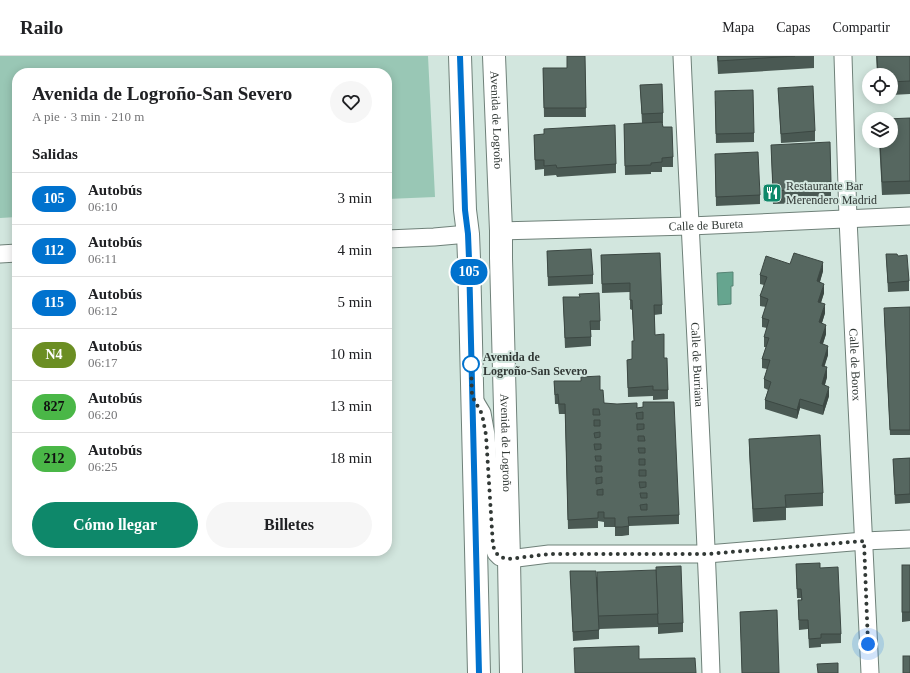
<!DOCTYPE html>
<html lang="es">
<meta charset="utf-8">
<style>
:root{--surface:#fff;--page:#f6f6f6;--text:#202124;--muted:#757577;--line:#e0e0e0;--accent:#0e886a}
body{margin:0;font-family:"Times New Roman",serif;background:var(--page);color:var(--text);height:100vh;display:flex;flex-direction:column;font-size:15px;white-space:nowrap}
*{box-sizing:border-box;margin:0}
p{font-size:13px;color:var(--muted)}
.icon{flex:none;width:22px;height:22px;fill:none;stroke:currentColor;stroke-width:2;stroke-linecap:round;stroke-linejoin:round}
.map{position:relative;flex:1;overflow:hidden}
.panel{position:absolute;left:12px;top:12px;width:380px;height:488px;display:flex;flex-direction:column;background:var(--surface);border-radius:16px;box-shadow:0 2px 10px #0003}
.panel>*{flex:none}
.badge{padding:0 8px;border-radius:13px;font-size:14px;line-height:26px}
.buttons{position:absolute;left:862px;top:12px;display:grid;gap:8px}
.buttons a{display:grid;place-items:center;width:36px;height:36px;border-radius:50%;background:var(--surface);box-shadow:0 2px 10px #0003;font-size:20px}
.you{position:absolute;width:20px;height:20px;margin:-10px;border:3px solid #fff;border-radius:50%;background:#1a73e8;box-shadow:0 0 0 6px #1a73e833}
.map>.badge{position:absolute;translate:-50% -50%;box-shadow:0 0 0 2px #fff}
h2{padding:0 20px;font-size:15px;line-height:36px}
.round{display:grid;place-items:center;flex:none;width:42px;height:42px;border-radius:21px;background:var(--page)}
.summary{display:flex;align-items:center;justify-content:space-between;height:68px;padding:0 20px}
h1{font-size:19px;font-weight:800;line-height:30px}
.action{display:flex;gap:8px;margin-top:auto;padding:8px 20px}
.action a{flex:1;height:46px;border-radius:24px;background:var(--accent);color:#fff;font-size:16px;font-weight:800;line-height:46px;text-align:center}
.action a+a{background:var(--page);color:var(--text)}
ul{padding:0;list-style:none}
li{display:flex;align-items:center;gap:12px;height:52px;padding:0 20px;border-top:1px solid var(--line)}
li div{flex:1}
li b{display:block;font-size:15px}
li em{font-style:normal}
li .badge{min-width:44px;font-weight:700;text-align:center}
header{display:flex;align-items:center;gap:24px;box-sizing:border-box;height:56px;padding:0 20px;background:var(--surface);border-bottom:1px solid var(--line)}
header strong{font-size:19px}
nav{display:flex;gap:22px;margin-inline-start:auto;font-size:14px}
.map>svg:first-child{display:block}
</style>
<header>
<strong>Railo</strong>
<nav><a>Mapa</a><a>Capas</a><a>Compartir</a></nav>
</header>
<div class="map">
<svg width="910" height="617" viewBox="0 0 910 617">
<rect width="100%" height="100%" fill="#d2e6de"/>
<polygon fill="#99c7b5" points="0,0 428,0 435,141 387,143 387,17 17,17 17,161 0,162"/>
<polygon fill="#66a58f" stroke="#568474" points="733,216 733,230 731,230 731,248 718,249 717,217"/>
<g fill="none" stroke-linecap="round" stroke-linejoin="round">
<g stroke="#6f8179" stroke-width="19">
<g id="minor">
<path id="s1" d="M682,0C691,206 704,411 711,617"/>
<path id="s2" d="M843,0L848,163L870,617"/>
<path id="s3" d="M501,175L690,170L910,160"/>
<polyline points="387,183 434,181 468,178"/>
<polyline points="0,198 17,197"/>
<polyline points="476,347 482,357 486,379 493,490 496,497 500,501 509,503 549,498 707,498 864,485 910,483"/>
</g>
</g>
<g stroke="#6f8179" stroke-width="24">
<g id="secondary">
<polyline points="460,0 465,154 468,178 469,203 479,617"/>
<path id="s4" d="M494,0L501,175V202L509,503L511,617"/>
</g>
</g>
<use href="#minor" stroke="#fff" stroke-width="17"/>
<use href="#secondary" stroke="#fff" stroke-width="22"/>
</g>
<g fill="#4a5953">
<polygon points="585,0 586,61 544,61 543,12 567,12"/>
<polygon points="717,0 814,0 814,12 718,18"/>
<polygon points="876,0 910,0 910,38 891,39 891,19 877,19"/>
<polygon points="640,29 663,57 663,67 662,67 663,71 673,101 673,111 662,111 662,116 651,116 651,118 625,119 624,68 642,67"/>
<polygon points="778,32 815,75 815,85 781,87"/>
<polygon points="715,45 754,77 754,86 716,87"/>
<polygon points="910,62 910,138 882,139 879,85 891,85"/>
<polygon points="534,79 616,108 616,117 557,121 556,119 544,120 544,113 535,114"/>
<polygon points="771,89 831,126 831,140 810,141 810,147 773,148"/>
<polygon points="715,98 760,139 760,148 716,150"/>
<polygon points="547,195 593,219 593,228 548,230"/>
<polygon points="886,198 898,200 909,225 909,235 888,236"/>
<polygon points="601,199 662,249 662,258 654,259 655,279 664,302 668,334 668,343 653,344 653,340 628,341 627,304 632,303 632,285 634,285 632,254 630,253 630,236 602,237"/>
<polygon points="790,208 823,215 820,226 824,237 821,247 825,257 822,267 826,278 823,288 828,299 824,310 827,321 825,329 829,340 823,359 800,352 797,363 765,353 765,344 768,334 764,332 764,323 767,313 762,312 762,303 766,291 764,291 764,281 767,272 762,271 762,262 766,251 760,250 760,240 764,229 760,228 760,219"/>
<polygon points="563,241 600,265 600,274 591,274 591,290 565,292"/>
<polygon points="910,251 910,379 890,379 884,257"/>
<polygon points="554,325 600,334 604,347 637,352 643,351 679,459 679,468 629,470 629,479 622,480 615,480 615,471 604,471 604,466 598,465 598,472 568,473 565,358 559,358 558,348 555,348"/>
<polygon points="749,383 823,437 823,450 786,452 786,464 753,466 749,396"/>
<polygon points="910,402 910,447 895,448 893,403"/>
<polygon points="796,508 820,512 841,578 841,587 821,588 821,591 809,592 808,573 799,574 798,544 801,544 801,542 797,542"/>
<polygon points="902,509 910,509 910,565 902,566"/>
<polygon points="570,515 597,521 683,567 683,576 658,578 658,569 658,571 599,573 599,583 573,585"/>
<polygon points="740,556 779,617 742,617"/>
</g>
<g fill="#3c4843">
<polygon points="823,206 823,215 817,235 817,225"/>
<polygon points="824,228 824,237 818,255 818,246"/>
<polygon points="825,248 825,257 819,276 819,266"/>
<polygon points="826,269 826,278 820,296 820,287"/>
<polygon points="828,290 828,299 822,319 822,310"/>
<polygon points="827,311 827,321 822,338 822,328"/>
<polygon points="829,331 829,340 823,359 823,350"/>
<polygon points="800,343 800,352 797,363 797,354"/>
</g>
<g fill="#566760" stroke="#3c4843" fill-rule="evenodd">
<polygon points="567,0 585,0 586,52 544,52 543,12 567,12"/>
<polygon points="718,0 795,0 718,5"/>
<polygon points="877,0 910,0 910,25 891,26 891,19 878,19"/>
<polygon points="662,28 663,57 642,58 640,29"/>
<polygon points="813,30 815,75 781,78 778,32"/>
<polygon points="753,34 754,77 716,78 715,35"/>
<polygon points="910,62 910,125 882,126 880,85 891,85 891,63 886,63"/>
<polygon points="662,66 663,71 672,71 673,101 662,102 662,106 651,107 651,109 625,110 624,68"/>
<polygon points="615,69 616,108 557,112 556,109 544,110 544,104 535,104 534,79 544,78 544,73"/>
<polygon points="830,86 831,126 809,128 810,133 773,135 771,89"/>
<polygon points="758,96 760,139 716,141 715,98"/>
<polygon points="591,193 593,219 548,221 547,195"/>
<polygon points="660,197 662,249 654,249 655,279 664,278 664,302 667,302 668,334 653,334 653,330 628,332 627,304 632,303 632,285 634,285 632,244 630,244 630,227 602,228 601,199"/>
<polygon points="794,197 823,206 817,225 824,228 818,246 825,248 819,266 826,269 820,287 828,290 822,310 827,311 822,328 829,331 823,350 800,343 797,354 765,344 771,326 764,323 770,304 762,303 769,282 764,281 769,264 762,262 768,243 760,240 767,221 760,219 766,200 790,208"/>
<polygon points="886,198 897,198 898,200 907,199 909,225 888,227"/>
<polygon points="599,237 600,265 590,265 591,281 565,282 563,241 580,241 579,238"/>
<polygon points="910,251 910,374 890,374 884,252"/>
<path d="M600,320V334H603L604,347L617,348L637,347V352L643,351V346H674L679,459L628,461L629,470L622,471H615V462H604V456H598V462L568,464L565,348H559L558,338L555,339L554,325H581V321ZM593,353H599L600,359H593ZM643,356V363H637L636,357ZM594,364H600V370H594ZM637,368H644V373L637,374ZM600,376V381L595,382L594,377ZM638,380H644L645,385H638ZM594,388H601V393L595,394ZM638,392H645V397H639ZM595,400H601V405H596ZM639,403H645V409H639ZM595,410H602V416H596ZM639,414H646V420H639ZM602,421V427L596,428V422ZM639,426H646V431L640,432ZM603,433V439H597V434ZM640,437H647V442H641ZM647,448V454H641L640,449Z"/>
<polygon points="820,379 823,437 785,439 786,451 753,453 749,383"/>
<polygon points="910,402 910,438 895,439 893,403"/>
<polygon points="820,507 820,512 838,511 841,578 821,578 821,582 809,583 808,564 799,564 798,544 802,544 801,533 797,533 796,508"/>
<rect x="902" y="509" width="8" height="47"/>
<polygon points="681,510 683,567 658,568 656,511"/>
<polygon points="656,514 658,558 598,560 597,516"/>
<polygon points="570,515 596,515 599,574 573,576"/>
<polygon points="777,554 779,617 742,617 740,556"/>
<polygon points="639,590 639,603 695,602 696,617 575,617 574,592"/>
<rect x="903" y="600" width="7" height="17"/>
<polygon points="838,607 838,617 818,617 817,608"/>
</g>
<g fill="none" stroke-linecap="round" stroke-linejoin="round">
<g stroke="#fff" stroke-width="9">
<polyline id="line" points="460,0 465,154 468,178 469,203 479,617"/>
</g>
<use href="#line" stroke="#0072ce" stroke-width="6"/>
<polyline stroke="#313835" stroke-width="4" stroke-dasharray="0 7.2" points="471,308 472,340 482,358 486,379 493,490 496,497 500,501 509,503 549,498 707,498 864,485 868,588"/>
</g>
<defs>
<g id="restaurant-square" transform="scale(1)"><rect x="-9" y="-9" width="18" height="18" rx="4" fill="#0e886a" stroke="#d2e6de"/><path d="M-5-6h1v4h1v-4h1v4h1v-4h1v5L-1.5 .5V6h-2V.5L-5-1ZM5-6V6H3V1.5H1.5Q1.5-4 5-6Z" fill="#fff"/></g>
</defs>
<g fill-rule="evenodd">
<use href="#restaurant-square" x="772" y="137"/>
</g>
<circle fill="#fff" stroke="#0072ce" stroke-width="2" cx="471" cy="308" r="8"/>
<g text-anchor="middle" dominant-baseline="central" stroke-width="4" stroke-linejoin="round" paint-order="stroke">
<g font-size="12" fill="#313835" stroke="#d2e6de">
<text stroke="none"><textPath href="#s4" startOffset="64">Avenida de Logroño</textPath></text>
<text stroke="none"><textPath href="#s3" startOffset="205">Calle de Bureta</textPath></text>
<text stroke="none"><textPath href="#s1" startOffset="309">Calle de Burriana</textPath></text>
<text stroke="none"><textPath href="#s2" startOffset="309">Calle de Borox</textPath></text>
<text stroke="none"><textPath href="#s4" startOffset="387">Avenida de Logroño</textPath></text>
</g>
<g font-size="12" fill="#313835" stroke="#d2e6de" text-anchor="start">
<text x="786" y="130">Restaurante Bar<tspan x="786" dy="14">Merendero Madrid</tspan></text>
</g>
<g font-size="12" font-weight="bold" fill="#313835" stroke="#d2e6de" text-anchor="start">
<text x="483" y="301">Avenida de<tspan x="483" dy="14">Logroño-San Severo</tspan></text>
</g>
</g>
</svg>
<div class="buttons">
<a><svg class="icon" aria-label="locate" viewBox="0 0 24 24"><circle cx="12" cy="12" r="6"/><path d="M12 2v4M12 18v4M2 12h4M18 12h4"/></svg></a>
<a><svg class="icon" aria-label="layers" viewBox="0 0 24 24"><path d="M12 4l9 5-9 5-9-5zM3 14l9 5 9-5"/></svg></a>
</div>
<div class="you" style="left:868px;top:588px"></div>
<b class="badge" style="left:469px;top:216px;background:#0072ce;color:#fff">105</b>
<section class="panel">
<div class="summary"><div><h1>Avenida de Logroño-San Severo</h1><p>A pie · 3 min · 210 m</p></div><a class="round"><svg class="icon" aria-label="heart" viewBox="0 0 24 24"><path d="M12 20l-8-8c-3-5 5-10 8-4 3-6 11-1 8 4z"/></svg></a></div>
<h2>Salidas</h2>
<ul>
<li><span class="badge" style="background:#0072ce;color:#fff">105</span><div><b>Autobús</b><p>06:10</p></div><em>3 min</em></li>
<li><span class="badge" style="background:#0072ce;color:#fff">112</span><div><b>Autobús</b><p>06:11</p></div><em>4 min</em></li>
<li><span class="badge" style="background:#0072ce;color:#fff">115</span><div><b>Autobús</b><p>06:12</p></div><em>5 min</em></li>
<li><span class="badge" style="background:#6b8e23;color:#fff">N4</span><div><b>Autobús</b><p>06:17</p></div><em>10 min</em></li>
<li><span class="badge" style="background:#4ab747;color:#111">827</span><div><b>Autobús</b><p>06:20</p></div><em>13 min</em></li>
<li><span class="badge" style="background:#4ab747;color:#111">212</span><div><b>Autobús</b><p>06:25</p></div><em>18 min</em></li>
</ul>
<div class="action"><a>Cómo llegar</a><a>Billetes</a></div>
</section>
</div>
